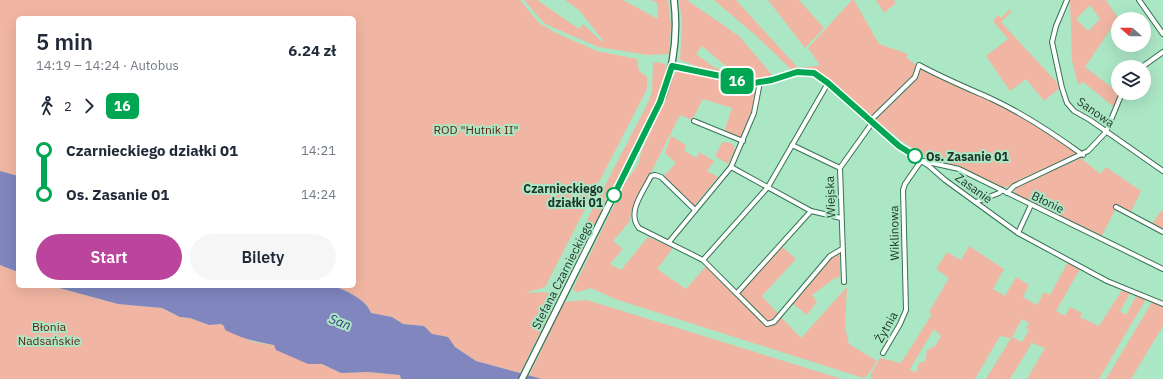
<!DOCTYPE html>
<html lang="pl">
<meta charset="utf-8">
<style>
:root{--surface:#fff;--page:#f6f6f7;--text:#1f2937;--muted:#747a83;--accent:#bb459c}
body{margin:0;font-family:"IBM Plex Sans",sans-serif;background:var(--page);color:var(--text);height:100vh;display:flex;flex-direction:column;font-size:15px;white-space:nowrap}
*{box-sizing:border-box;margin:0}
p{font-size:13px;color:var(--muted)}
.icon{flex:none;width:22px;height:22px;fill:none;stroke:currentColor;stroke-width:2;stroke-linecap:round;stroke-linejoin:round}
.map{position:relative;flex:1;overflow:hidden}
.drawer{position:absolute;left:16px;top:16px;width:340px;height:272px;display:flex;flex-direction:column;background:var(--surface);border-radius:6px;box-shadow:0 4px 16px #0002}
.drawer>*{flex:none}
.badge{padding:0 8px;border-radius:6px;font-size:14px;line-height:26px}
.needle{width:26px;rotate:291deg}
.tools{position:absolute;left:1111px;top:12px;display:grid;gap:8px}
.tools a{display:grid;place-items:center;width:40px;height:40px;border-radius:50%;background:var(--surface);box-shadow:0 4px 16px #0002;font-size:20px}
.map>.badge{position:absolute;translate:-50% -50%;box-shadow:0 0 0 2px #fff}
.legs{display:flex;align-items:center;gap:6px;height:44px;padding:0 20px;font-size:13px}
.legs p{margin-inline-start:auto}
.headline{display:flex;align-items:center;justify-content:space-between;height:68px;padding:0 20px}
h1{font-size:22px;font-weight:600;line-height:30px}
.primary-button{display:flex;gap:8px;margin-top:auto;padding:8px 20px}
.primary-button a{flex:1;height:46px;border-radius:24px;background:var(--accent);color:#fff;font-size:16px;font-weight:600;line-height:46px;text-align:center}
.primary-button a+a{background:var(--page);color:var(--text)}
ul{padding:0 20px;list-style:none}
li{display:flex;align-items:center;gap:14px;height:44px;font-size:15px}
li i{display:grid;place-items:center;width:6px;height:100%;margin:0 5px;background:currentColor}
li i::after{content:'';width:10px;height:10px;margin:-5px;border:3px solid;border-radius:50%;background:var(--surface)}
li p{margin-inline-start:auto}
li:first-child i{background:linear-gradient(#0000 50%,currentColor 0)}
li:last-child i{background:linear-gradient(currentColor 50%,#0000 0)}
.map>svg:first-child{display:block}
</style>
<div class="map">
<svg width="1163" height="379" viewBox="0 0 1163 379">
<rect width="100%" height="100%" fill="#abe7c5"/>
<g fill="#f1b6a3" fill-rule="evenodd">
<path d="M0,0H520L539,23L556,33L597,51L637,59L639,71L647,77V89L548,281C547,291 534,288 526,293C537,293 548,290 558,297L520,373L476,361L455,347L448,338L432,334L424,326L403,324L392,317L371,313C366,299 348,292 334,286H354V18H18V176L0,171Z"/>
<polygon points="524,0 537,0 579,29 583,24 603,43 601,38 579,10 565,0 623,0 658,19 657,3 650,0 668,0 671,26 669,54 648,55 598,47 545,24"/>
<path d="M679,0H687L739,36L774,77C743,87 709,70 680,60L682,22ZM702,46L734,73L715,68L696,54Z"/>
<polygon points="714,0 736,0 799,69 792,70 753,33"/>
<polygon points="768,0 799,0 824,28 805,48"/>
<path d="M852,0H854L879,44L908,54L906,57L920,68L943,80L992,100L1042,127L1080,154L1007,187H1000L957,167L946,162L930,160L902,141L875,120L907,89L905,86L873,117H870C847,102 830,73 802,68L820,65L808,48Z"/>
<polygon points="876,0 894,0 896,3 884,13"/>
<path d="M1070,0H1106L1118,18L1085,67L1120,94L1114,107L1083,82L1078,85L1072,60ZM1090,5L1100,19L1088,31L1076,19Z"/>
<polygon points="1010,9 1012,11 1001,22 1061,87 1044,101 1026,79 1010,91 986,56 1008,39 993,21 998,15 1001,18"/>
<polygon points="656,62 666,64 667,69 657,100 616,181 608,192 600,214 561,291 557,290 553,285 648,103 652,92 653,63"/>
<polygon points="678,71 686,71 741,84 758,86 750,117 741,138 724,132 732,108 703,99 692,120 680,115 631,212 630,221 613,241 623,249 610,264 621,270 648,237 673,248 657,269 686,289 707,265 763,324 770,325 781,317 801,338 847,287 845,327 849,344 877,361 866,377 863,378 615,299 591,288 578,292 574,291 573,289 626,181 638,165 641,153 667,94 673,75"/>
<polygon points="671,136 686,145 684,151 697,158 699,152 714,161 707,171 718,177 694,206 664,176 676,163 665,153"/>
<polygon points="726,142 733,144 735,150 728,164 715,156 722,143"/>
<polygon points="1081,158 1100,174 1106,167 1141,191 1129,216 1115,210 1101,237 1015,195 1014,191 1017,187"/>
<polygon points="1161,211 1163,211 1163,230 1152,224"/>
<polygon points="781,246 796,259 762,296 779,315 773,321 766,322 738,293"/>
<path d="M969,246L1004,269L993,289L1005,296L1016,277L1029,285L1023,297L1037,305L1044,292L1050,295L1068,262L1080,269L1056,311L1065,316L1070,307L1082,313L1080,317L1099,326L1122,290L1130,293L1120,311L1126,315L1136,296L1146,299L1099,379H1027L1045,348L1032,343L1010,379H986L1011,338L1000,336L975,379H871V373L880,358L901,363L932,314L929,312L949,278L936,269L947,252L961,260ZM1022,319L1029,323L1026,328L1029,330L1022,342L1012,337ZM934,329L941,336L935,346L927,350L925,361L919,363L916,373L910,369Z"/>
<polygon points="837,253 840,254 840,277 835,278 812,295 817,302 807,315 792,303 826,261"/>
<polygon points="0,265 18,272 18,286 52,286 118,304 162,308 180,317 190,318 209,325 221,324 253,342 274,345 308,364 322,364 341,373 368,372 400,375 401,379 0,379"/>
<polygon points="587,300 842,379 542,379 529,376 564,302"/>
<polygon points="1152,302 1163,306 1163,326 1131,379 1106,379"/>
</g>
<g fill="#8186bf">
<polygon points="0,171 18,176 18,272 0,265"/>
<path d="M52,286H334C348,292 366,299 371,313L392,317L403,324L424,326L432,334L448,337L455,347L476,361L542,379H401L400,375L368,372L341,373L322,364H308L276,350L274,345C256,342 241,338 225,330L224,326L221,324L209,325L190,318L180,317L162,308L118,304Z"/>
</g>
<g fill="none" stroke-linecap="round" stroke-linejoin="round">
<g stroke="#387154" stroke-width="6">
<g id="street">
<polyline points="1067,0 1056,26 1052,42 1062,88 1067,103 1074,111 1090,120 1163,171"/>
<polyline points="1139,0 1163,34"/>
<polyline points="672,66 754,83 772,80 797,72 814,73 828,83 899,146 929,166 945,180 1018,233 1107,281 1163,304"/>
<polyline points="1142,67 1163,52"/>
<polyline points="694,121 743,141"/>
<path d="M870,121L915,77L919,65C943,78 967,88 992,99C1024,114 1054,134 1083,155"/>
<polyline points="792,145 840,168"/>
<polyline points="923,161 959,169 1163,269"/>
<polyline points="731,167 811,211 841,218"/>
<polyline points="1007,193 1014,186 1088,151 1106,132 1122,93"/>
<polyline points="976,202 999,193 1002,190"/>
<polyline points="1116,207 1163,232"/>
<path d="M695,210L661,177L655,175L651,176C644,191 626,212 639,228L703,260L767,324L774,322L830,256L842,249"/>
<polyline points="1018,233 1031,205"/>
<polyline points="669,242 731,167 754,113 760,82"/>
<polyline points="703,260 768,187 828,83"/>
<polyline points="844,282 840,168 872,123"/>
<polyline points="737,293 811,211"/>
<polyline points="883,353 900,324 906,310 903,190 905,184 921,161"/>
</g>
</g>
<g stroke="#387154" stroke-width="8">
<path id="secondary" d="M522,379L663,96C674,65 678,33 674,0"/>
</g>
<use href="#street" stroke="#fff" stroke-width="4"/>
<use href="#secondary" stroke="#fff" stroke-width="5.5"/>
</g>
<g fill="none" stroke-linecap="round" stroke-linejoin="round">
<g stroke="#fff" stroke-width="9">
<polyline id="line-1" points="614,195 660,102 672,66 754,83 772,80 797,72 814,73 828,83 899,146 915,156"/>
</g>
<use href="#line-1" stroke="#00a651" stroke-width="6"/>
</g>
<g fill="#fff" stroke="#00a651" stroke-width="2">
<circle cx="915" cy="156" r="7"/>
<circle cx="614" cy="195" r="7"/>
</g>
<g text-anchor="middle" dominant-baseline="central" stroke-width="4" stroke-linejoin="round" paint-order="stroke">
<g font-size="12" fill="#1d3428" stroke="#abe7c5">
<text transform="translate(1096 112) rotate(35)">Sanowa</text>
<text transform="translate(974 188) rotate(36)">Zasanie</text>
<text transform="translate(830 197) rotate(-92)">Wiejska</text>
<text transform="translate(1048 202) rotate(26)">Błonie</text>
<text transform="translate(894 233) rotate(-91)">Wiklinowa</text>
<text transform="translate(562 275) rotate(-63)">Stefana Czarnieckiego</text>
<text transform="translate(886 327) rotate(-61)">Żytnia</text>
</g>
<g font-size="12" fill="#602510" stroke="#abe7c5">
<text x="476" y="129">ROD "Hutnik II"</text>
<text x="49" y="326">Błonia<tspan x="49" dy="14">Nadsańskie</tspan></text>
</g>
<g font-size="12" font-weight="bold" fill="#1d3428" stroke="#abe7c5" text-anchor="start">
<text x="926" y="156">Os. Zasanie 01</text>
<text x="603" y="188" text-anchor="end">Czarnieckiego<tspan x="603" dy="14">działki 01</tspan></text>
</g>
<g font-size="13" font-style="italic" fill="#36367c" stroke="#abe7c5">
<text transform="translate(340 322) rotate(21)">San</text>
</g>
</g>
</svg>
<div class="tools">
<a><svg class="needle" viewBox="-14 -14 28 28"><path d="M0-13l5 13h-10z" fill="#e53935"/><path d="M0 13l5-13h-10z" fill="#747a83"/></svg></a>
<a><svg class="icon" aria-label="layers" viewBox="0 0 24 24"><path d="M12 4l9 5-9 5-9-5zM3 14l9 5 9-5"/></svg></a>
</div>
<b class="badge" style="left:737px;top:81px;background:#00a651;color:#fff">16</b>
<section class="drawer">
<div class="headline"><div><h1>5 min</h1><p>14:19 – 14:24 · Autobus</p></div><b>6.24 zł</b></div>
<div class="legs"><svg class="icon" aria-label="walk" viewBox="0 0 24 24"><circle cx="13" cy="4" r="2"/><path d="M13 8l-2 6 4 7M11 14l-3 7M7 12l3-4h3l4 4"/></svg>2<svg class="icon" aria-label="forward" viewBox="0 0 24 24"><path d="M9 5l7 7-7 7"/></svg><b class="badge" style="background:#00a651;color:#fff">16</b></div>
<ul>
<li><i style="color:#00a651"></i><b>Czarnieckiego działki 01</b><p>14:21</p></li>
<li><i style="color:#00a651"></i><b>Os. Zasanie 01</b><p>14:24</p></li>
</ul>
<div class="primary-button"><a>Start</a><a>Bilety</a></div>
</section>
</div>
